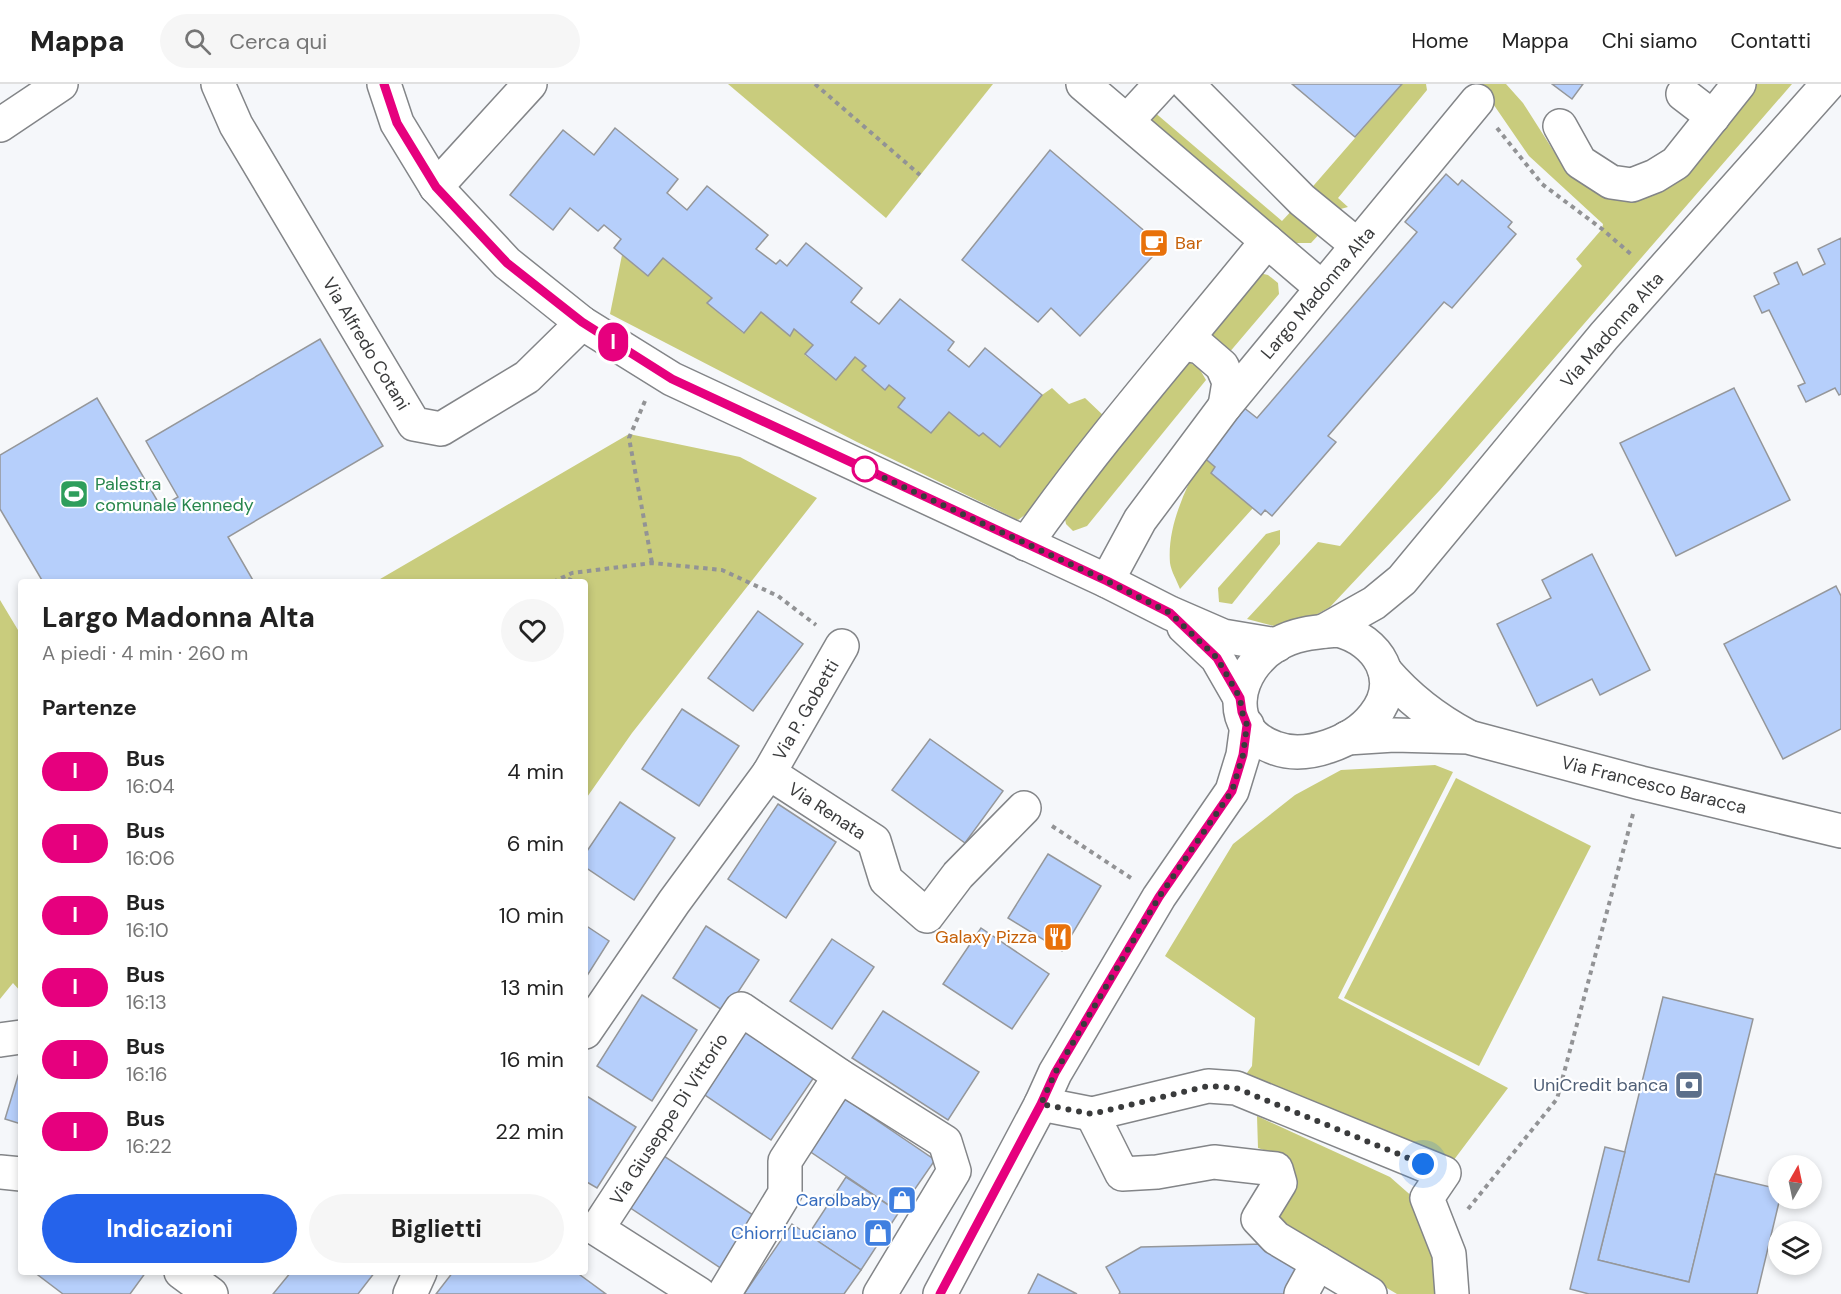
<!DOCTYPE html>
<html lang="it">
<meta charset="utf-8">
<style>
:root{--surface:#fff;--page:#f6f6f6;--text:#222;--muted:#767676;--line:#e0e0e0;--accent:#2563eb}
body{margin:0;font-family:"DM Sans",sans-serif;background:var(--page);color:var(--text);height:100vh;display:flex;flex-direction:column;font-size:22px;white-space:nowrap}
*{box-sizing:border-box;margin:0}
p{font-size:20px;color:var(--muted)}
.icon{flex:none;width:33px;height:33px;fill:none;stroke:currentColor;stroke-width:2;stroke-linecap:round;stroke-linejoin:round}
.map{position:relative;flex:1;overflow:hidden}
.sheet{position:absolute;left:18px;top:495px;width:570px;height:696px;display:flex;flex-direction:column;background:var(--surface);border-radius:6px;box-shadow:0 3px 9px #0003}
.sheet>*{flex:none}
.badge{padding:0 12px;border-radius:20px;font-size:21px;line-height:39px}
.needle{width:39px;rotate:9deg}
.controls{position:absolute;left:1768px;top:1071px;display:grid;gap:12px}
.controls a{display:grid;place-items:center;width:54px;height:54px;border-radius:50%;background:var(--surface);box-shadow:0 3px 9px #0003;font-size:30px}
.you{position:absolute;width:30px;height:30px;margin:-15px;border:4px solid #fff;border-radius:50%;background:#1a73e8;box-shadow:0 0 0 9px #1a73e833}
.map>.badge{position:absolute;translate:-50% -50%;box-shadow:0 0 0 3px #fff}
h2{padding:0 24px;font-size:22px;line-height:54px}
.round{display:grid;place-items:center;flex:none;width:63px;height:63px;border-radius:32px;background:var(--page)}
.summary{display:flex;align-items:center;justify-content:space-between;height:102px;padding:0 24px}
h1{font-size:28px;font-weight:700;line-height:45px}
.button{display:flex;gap:12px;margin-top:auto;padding:12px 24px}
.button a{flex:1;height:69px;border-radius:36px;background:var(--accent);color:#fff;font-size:24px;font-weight:700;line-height:69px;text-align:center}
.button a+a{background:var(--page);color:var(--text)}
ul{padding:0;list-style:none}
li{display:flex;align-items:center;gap:18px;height:72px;padding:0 24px}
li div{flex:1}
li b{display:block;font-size:22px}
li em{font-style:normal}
li .badge{min-width:66px;font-weight:700;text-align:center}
header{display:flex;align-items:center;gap:36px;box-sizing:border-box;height:84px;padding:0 30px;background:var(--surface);border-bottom:2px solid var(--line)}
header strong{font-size:28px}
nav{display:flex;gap:33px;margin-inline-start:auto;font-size:21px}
.search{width:420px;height:54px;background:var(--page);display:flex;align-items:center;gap:15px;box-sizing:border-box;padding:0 21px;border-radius:33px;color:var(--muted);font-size:22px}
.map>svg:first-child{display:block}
</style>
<header>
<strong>Mappa</strong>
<div class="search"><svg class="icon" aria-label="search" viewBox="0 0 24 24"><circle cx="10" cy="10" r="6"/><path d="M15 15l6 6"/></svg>Cerca qui</div>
<nav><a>Home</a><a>Mappa</a><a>Chi siamo</a><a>Contatti</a></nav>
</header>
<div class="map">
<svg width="1841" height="1210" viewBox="0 0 1841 1210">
<rect width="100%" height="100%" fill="#f5f7fa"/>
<g fill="#c9cc7d">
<polygon points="728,0 993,0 886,134"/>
<polygon points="1402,0 1426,0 1427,6 1338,114 1348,123 1333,127 1308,108"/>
<polygon points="1476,0 1506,0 1523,19 1567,88 1637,112 1754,0 1792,0 1440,406 1330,523 1305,537 1274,542 1247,535 1318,458 1340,462 1582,182 1576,175 1602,145 1603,140 1529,72 1487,11"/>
<polygon points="1153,27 1282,137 1296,122 1323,146 1311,159 1294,159 1152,43"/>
<polygon points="622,171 648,192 663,174 712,214 707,219 743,249 761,228 789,251 794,245 813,261 805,271 836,296 855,273 866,282 863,287 885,305 889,301 905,314 898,323 931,349 949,328 979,352 983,349 1000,362 1042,311 1052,304 1069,320 1085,314 1105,333 1037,422 1018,436 857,358 610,230"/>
<polygon points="1259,189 1268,191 1278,199 1279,210 1228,270 1219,256 1208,251"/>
<polygon points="1187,277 1199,284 1206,296 1087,442 1073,447 1066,440 1064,430"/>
<polygon points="629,350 740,373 817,414 632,649 585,716 585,498 375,498"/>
<path d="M1202,372L1215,383L1211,389L1253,424L1180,505C1177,497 1171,487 1170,479C1167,441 1186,405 1202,372Z"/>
<polygon points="1280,446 1280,460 1232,520 1219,518 1218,504 1266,450"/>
<polygon points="0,516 21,551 21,908 13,899 0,915"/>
<polygon points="1435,681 1453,688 1338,914 1508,1004 1444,1089 1236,1004 1252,982 1255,934 1165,872 1233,760 1295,711 1341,686"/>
<polygon points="1456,694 1591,762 1479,982 1344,914"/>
<polygon points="1257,1032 1390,1093 1415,1115 1425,1136 1441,1210 1397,1210 1275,1138 1281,1072 1258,1064"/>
</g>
<g fill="#b6cffb" stroke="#95979a" stroke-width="1.5">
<polygon points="1292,0 1402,0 1355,53"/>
<polygon points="1552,0 1583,0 1572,15"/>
<polygon points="615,44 678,95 667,109 687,126 707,102 768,151 756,165 776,180 780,176 787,182 806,159 862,204 851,218 879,240 900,215 954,258 948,266 969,283 985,264 1042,311 1000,363 983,349 979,352 949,328 931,349 898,323 905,314 889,301 885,306 862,286 866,282 855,273 836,296 805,270 813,261 794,245 790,252 761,228 744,249 707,219 712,214 663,174 648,192 614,164 621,155 604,141 598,147 570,124 553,146 510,111 563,46 594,71"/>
<polygon points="1050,66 1162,162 1080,252 1051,224 1038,238 962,176"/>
<polygon points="1446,90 1458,101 1462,96 1512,138 1508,143 1516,150 1452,224 1444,218 1328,352 1336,358 1272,432 1265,426 1261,431 1211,389 1215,383 1202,372 1243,323 1257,334 1417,148 1405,138"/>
<polygon points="1841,154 1841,310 1839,311 1835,304 1806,318 1798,302 1805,299 1769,226 1762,229 1754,212 1779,200 1774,189 1797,178 1803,191 1825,180 1818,165"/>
<polygon points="320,255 383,362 228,453 254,498 43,498 0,425 0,371 97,314 161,423 178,413 146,357"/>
<polygon points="1734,304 1790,416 1676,472 1620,359"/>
<polygon points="1592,470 1650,586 1600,611 1592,595 1537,622 1497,540 1551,514 1542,496"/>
<polygon points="1836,502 1841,512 1841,645 1783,675 1724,560"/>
<polygon points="758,527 803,560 753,627 708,594"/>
<polygon points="682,625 739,662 699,722 642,685"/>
<polygon points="930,655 1003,707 965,759 892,706"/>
<polygon points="620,718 675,754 634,816 585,783 585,770"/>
<polygon points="778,720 836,758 786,834 728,795"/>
<polygon points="1048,770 1101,802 1062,867 1008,834"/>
<polygon points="585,841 609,857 585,895"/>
<polygon points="706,842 759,876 725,928 673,894"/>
<polygon points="981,844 1049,890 1012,945 943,900"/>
<polygon points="832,855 874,883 832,945 790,917"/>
<polygon points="642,911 697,946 652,1017 597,982"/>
<polygon points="1663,913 1753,935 1689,1198 1598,1176"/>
<polygon points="883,927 979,988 948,1036 852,974"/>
<polygon points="750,939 819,986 771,1056 702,1009"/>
<polygon points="21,982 21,1040 5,1035"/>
<polygon points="835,1008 935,1076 899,1128 799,1060"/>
<polygon points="585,1011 636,1043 597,1104 585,1097"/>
<polygon points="1605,1063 1625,1068 1598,1176 1689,1198 1715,1090 1779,1105 1780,1114 1757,1210 1589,1210 1570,1205"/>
<polygon points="658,1068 762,1137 728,1189 623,1119"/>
<polygon points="846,1093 899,1128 861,1186 808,1151"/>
<polygon points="792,1140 861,1186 844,1210 744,1210"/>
<polygon points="1264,1160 1300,1180 1284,1210 1119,1210 1120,1208 1106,1183 1141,1163"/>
<polygon points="34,1188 146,1188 130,1210 63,1210"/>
<polygon points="291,1188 375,1188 358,1210 273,1210"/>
<polygon points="453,1188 576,1188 606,1210 436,1210"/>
<polygon points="1038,1190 1077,1210 1028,1210"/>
</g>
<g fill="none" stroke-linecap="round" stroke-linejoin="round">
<g stroke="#838588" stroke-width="36">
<g id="minor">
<polyline points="218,0 236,41 414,340 441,345 527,293 582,239"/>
<polyline points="384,0 397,39 436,103 507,179 582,239 672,295 1107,497 1170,529 1223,552 1277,561"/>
<polyline points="1083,0 1322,204"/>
<polyline points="1187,0 1302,116 1357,161"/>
<polyline points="1683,10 1713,33"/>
<polyline points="1127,37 1161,0"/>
<polyline points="0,41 61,0"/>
<polyline points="1560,42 1580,78 1611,98 1632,101 1655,92 1676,79 1739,0"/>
<polyline points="436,103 530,0"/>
<polyline points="1184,260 1200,263 1222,282 1229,298 1225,322"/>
<path d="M1026,460C1100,354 1186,258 1267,157"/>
<polyline points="1107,497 1140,436 1225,322 1477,17"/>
<polyline points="1184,543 1217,574 1240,614"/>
<path d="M1338,546C1378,556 1403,596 1374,632C1354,658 1306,676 1275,664C1222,645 1235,586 1276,561C1295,549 1317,548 1338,546Z"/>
<polyline points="1324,547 1374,519 1402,496 1604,252 1828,0"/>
<path d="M1385,587C1409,615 1435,635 1467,652"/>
<polyline points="1347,654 1394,651 1468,653 1641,699 1841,747"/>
<polyline points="769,689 842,562"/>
<polyline points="585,948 674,818 769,689 874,757 886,796 927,832 958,791 1024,724"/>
<polyline points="0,956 21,953"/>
<polyline points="1041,1020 1092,1030 1208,1002 1236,1004 1444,1089 1427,1114 1449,1170 1452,1210"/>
<polyline points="1092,1030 1122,1090 1157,1088 1214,1078 1276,1085 1280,1099 1258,1135 1276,1154 1318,1179 1301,1210"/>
<polyline points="0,1088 21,1090"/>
<polyline points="1318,1179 1370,1210"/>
<polyline points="181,1188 211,1210"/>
<polyline points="410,1210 420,1188"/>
<polyline points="699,1210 597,1145 741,925 840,992 945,1058 954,1087 880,1210"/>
<polyline points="724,1210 785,1109 785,1077 840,992"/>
<polyline points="940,1210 1041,1020 1055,989 1159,813 1232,707 1243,671 1247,641"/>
</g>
</g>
<g stroke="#929395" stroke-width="4" stroke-dasharray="4.5 4.5" stroke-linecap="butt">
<polyline points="815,0 920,91"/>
<polyline points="1497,44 1542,100 1602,145 1633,172"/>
<polyline points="645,317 629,354 652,479"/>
<polyline points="553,498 572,489 652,479 722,486 778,512 816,541"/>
<polyline points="569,498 572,490"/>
<polyline points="1052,742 1131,794"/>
<polyline points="1468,1125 1557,1015 1633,730"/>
</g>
<use href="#minor" stroke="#fff" stroke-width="33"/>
</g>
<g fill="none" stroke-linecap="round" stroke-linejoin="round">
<g stroke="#fff" stroke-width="14">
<polyline id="line" points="384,0 397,39 436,103 507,179 582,238 672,295 1107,497 1170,529 1217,574 1240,614 1242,628 1247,641 1243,671 1232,707 1159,813 1055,989 1041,1020 940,1210"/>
</g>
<use href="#line" stroke="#e6007e" stroke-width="9"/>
<polyline stroke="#3a3b3c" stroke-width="6" stroke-dasharray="0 10.8" points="865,385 1107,497 1170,529 1217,574 1240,614 1242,628 1247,641 1243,671 1232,707 1159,813 1055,989 1041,1020 1092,1030 1208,1002 1236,1004 1423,1080"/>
</g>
<defs>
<g id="cafe-square" transform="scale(1.5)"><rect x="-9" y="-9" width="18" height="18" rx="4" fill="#e8710a" stroke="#fff"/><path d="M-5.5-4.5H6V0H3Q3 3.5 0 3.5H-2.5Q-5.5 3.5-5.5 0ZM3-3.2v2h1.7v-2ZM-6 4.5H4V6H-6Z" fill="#fff"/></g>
<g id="stadium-square" transform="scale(1.5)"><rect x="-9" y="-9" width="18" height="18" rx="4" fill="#2e9e5b" stroke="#fff"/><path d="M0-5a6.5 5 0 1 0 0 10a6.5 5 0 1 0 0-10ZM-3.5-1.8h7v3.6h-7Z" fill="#fff"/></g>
<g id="restaurant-square" transform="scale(1.5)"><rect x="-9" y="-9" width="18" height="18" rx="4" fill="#e8710a" stroke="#fff"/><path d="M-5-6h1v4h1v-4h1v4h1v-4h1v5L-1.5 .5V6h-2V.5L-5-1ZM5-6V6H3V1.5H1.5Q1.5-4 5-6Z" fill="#fff"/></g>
<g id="bank-square" transform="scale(1.5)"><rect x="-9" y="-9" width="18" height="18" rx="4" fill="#5c6f8a" stroke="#fff"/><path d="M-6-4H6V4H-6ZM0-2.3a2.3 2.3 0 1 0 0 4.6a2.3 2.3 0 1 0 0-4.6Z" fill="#fff"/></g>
<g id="shop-square" transform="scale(1.5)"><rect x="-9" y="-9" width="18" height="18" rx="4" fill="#3f7fe0" stroke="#fff"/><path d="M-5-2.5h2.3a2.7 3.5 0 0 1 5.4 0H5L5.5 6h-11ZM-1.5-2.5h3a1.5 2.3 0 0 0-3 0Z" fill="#fff"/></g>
</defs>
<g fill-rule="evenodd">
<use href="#cafe-square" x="1154" y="159"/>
<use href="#stadium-square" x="74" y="410"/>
<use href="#restaurant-square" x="1058" y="853"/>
<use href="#bank-square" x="1689" y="1001"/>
<use href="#shop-square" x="902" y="1116"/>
<use href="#shop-square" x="878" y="1149"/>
</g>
<circle fill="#fff" stroke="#e6007e" stroke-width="3" cx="865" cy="385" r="12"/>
<g text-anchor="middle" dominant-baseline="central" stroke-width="4.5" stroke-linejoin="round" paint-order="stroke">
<g font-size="18" fill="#c56008" stroke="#fff" text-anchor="start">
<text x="1175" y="159">Bar</text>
<text x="1037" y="853" text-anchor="end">Galaxy Pizza</text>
</g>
<g font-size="18" fill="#3a3b3c" stroke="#fff">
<text transform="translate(1318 209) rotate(-50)">Largo Madonna Alta</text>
<text transform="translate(1612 246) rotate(-49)">Via Madonna Alta</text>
<text transform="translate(366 260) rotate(59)">Via Alfredo Cotani</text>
<text transform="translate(806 626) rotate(-60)">Via P. Gobetti</text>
<text transform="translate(1654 701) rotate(14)">Via Francesco Baracca</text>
<text transform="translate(827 727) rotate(33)">Via Renata</text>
<text transform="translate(669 1035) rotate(-57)">Via Giuseppe Di Vittorio</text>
</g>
<g font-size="18" fill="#27864d" stroke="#fff" text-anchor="start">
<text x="95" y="400">Palestra<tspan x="95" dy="21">comunale Kennedy</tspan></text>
</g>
<g font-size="18" fill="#4e5e75" stroke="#fff" text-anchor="end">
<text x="1668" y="1001">UniCredit banca</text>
</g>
<g font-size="18" fill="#366cbe" stroke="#fff" text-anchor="end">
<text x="881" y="1116">Carolbaby</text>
<text x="857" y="1149">Chiorri Luciano</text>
</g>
</g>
</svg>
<div class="controls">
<a><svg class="needle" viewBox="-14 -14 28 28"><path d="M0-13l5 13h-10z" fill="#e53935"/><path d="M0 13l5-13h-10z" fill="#767676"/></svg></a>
<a><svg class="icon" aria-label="layers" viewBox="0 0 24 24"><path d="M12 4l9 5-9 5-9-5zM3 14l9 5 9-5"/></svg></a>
</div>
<div class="you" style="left:1423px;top:1080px"></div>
<b class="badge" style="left:613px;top:258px;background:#e6007e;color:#fff">I</b>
<section class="sheet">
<div class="summary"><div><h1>Largo Madonna Alta</h1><p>A piedi · 4 min · 260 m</p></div><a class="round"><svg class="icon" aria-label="heart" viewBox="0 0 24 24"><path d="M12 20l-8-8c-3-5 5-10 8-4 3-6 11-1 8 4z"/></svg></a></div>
<h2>Partenze</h2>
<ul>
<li><span class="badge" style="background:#e6007e;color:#fff">I</span><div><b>Bus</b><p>16:04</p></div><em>4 min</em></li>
<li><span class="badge" style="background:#e6007e;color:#fff">I</span><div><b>Bus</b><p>16:06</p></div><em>6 min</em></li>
<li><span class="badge" style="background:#e6007e;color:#fff">I</span><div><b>Bus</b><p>16:10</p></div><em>10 min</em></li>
<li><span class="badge" style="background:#e6007e;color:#fff">I</span><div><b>Bus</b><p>16:13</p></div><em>13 min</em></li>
<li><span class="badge" style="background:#e6007e;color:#fff">I</span><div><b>Bus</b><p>16:16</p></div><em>16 min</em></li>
<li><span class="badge" style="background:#e6007e;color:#fff">I</span><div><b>Bus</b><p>16:22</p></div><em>22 min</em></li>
</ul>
<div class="button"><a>Indicazioni</a><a>Biglietti</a></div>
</section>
</div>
